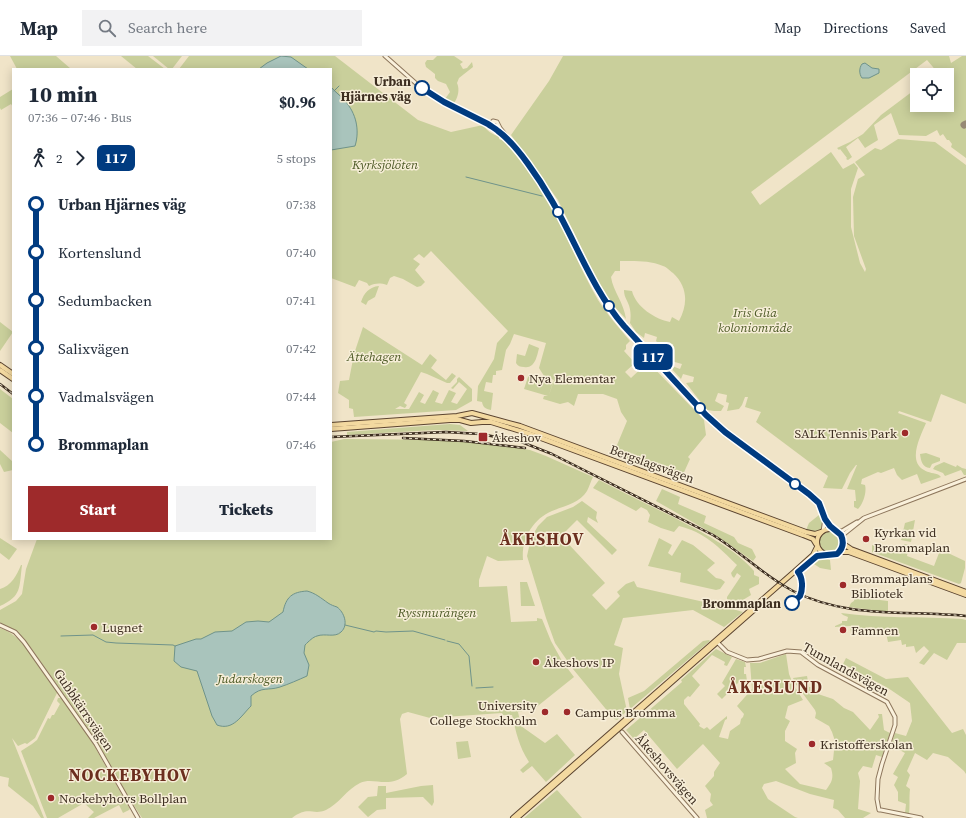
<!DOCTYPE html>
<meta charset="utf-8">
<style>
:root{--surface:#fff;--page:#f2f2f3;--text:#1f2937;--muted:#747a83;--line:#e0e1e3;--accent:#9e2a2b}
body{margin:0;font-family:"Source Serif 4",serif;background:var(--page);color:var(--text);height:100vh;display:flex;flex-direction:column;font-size:15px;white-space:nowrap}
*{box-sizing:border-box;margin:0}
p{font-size:13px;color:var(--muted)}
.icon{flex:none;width:22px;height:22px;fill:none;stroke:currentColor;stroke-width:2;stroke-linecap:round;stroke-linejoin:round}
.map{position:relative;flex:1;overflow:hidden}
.details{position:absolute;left:12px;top:12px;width:320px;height:472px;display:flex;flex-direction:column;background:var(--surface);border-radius:0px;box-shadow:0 2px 10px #0003}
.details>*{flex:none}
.badge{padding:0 8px;border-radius:6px;font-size:14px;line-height:26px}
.buttons{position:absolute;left:910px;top:12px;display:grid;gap:8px}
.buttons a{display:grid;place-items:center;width:44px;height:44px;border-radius:0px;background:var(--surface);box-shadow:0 2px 10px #0003;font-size:20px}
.map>.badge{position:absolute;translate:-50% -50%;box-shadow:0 0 0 2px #fff}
.legs{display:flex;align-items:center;gap:6px;height:44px;padding:0 16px;font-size:13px}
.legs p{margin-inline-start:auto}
.summary{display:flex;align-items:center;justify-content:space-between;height:68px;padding:0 16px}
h1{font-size:22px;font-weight:800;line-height:30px}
.primary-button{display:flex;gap:8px;margin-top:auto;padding:8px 16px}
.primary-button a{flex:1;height:46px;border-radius:0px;background:var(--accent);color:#fff;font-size:16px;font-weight:800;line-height:46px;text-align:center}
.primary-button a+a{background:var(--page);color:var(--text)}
ul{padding:0 16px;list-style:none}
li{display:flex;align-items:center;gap:14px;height:48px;font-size:15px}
li i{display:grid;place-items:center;width:6px;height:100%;margin:0 5px;background:currentColor}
li i::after{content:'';width:10px;height:10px;margin:-5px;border:3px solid;border-radius:50%;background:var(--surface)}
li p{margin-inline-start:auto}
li:first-child i{background:linear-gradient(#0000 50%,currentColor 0)}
li:last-child i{background:linear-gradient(currentColor 50%,#0000 0)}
header{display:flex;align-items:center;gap:24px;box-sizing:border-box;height:56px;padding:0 20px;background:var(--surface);border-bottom:1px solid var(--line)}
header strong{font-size:19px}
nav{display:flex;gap:22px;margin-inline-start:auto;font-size:14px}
.search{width:280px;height:36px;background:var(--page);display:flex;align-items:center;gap:10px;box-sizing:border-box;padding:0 14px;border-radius:0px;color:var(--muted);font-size:15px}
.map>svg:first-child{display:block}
</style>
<header>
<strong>Map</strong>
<div class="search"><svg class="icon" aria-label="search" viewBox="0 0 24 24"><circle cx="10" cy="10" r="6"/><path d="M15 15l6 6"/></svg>Search here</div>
<nav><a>Map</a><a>Directions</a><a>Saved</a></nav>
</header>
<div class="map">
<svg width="966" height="762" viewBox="0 0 966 762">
<rect width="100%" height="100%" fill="#f0e4c8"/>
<g fill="#c9cf9b">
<polygon points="10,0 56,0 71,13 17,13"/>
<polygon points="121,0 148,0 165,13 137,13"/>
<polygon points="153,0 182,0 172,13 169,13"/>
<path d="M189,0H335L418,64L451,76L483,69C486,74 494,80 499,80V83C509,86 515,97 520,104C529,117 539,129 547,142C565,175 579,211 598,244C607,258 619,272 630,285L626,289V293L624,295L635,307L625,316L631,322L648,306L704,364L706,379L688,401L690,403L681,423L616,399L614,391L617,389L627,365L621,356L617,343L603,338H578L574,350L568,346L560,348L543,343L544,340H548L524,333L529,318L553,326L549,339L554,324L544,320L539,312L546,287L514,278L510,288L506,294L502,314L496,315V319H493L492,327L486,326L484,335L493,337L491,354C485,353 483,351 482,346L477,345L478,330L494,303L497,287L508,275L431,195L424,202L419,198L413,203L420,208L415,214L425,226L421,230L417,231L403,223L394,220L390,222L387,229C380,227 376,227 369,230L367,227L359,224L355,231L331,222V13H179Z"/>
<path d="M437,0H454L463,6L460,8L463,13L467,12L472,6L473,11L459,22L457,27C460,33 458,42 454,47L445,43L450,36L446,28L438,25L435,22V18L426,11L425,7L427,4H433Z"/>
<path d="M563,0H949L951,7L962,0H966V102L951,91L952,88L949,84H947L943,78L940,80L937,74L926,80L899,79L891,57L874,69L878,84L865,92L858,82L846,91L852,101L848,104L846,103L847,102L840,93L839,94L837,92L850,86L863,78L881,59L917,32V49H947V19H935L938,17L927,4L751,136L760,149L831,96L843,113L854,107L858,112L851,133V171L860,207L865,216L866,213L854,180L853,141L858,123L865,119L855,106L875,92L881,94L898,83L935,86L966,109V348L941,338L931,366L899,355L898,357L926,367C921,379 907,405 924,414C928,417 935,417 939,419L941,421L921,428L917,418L902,424L897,419L894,412L881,417L878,416L862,423L861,428L865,429C867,436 863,448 858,453L854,451V445H856L855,434L847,433L857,409H856L850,417L842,433L823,432L828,420L756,366L761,356L745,351L748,341H745L742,349L739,353L727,355L729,347L726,346L727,339L718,337L715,345L724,350L721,355H714L707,354L686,327L693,326L694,321L683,318L681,323L670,311L672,310L680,313L682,308L671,305L674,294L659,288L656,285L657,281L645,277L644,282L636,276L630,267C631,261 631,253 628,247C626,242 624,240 624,234L632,235C636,251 655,263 670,266L672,261L679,265C688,248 688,231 673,217C670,215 667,211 663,210C649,204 634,205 620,205V215H615L611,221C613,235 624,247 626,263L606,242L558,144L511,79L549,25Z"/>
<polygon points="13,33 13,51 11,48 1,54 0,52 0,41"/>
<path d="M379,230L375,241L368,245L366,249L361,246C364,237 369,231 379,230Z"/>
<polygon points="0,266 13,276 0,295"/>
<polygon points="363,271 422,309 430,298 437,304 431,312 446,324 452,317 456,320 450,327 447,327 427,318 421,316 404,347 407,349 405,352 400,350 395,353 409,353 419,336 424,339 420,346 425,348 433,334 439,337 435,346 442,348 449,334 456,337 451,346 457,348 467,333 459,326 453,333 451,332 457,326 457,323 459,321 472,333 472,345 456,354 354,361 353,353 349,352 349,344 338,337 340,325 349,324 354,298"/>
<path d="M529,288L539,292C537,300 535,313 524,311C520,311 518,310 516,307L517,298L525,300Z"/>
<polygon points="0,333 13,343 13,377 0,367"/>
<polygon points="450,368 460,369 468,375 435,374 347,379 347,376"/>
<path d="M344,383L449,384L506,390L530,394L546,400L593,421C591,425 589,431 587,435C580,447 564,450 552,455C533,463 521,483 523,504L498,505L487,500L479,524V531L507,530L511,566L537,565V562L542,563L551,585L562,605V608L565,609L574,621L534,653L518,656L521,670L545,687L557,678L575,699L546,726L532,710L523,717L520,714L529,706C519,691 516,676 512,659H503L502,657L430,662L408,656L402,658L400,663L407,718C388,734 374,720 360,727C347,733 339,748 326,754C312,760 309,749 292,762H142L117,723L95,682L31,592L16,574H14L0,568V554L16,545L22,538L26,513L37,483H331V386Z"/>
<polygon points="0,394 13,406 13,414 4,416 0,408"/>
<path d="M926,397L940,402V405L932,408L930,412C922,411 921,405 920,398Z"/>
<polygon points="944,406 956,411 957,409 962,412 966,413 966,419 964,419 961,414 945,420 943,417 933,413 935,410"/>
<path d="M599,424C623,436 648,449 673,461C699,475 735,492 754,515V519L759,521V528L749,533L751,539C741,545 737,549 727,543V541L741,520L737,517L734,522L732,520L731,517L737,509C719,491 704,476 679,470L674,476L661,472L648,466L650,459L647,454L641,451L636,455L593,432Z"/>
<polygon points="662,433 680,441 678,448 706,460 704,467 734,481 738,487 752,493 756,501 753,505 717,480 656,445"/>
<polygon points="582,445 597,456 596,462 598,467 588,461 587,466 617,494 612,499 577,464 561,480 605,527 592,539 606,554 620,540 617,536 626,528 634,525 637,531 722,550 743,556 724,571 693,554 623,562 614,589 623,592 619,618 627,655 617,664 614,663 573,613 555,587 546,562 527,500 531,482 538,470 547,461 573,451"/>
<polygon points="819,459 820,459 823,465 822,473 815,476 806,474 809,467"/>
<polygon points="915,464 911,486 901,484 905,467"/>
<circle cx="830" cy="486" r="11"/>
<polygon points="0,482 17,493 9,504 0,497"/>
<polygon points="659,482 672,489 668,497 672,500 682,484 693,489 715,507 707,514 716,522 721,523 725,526 720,533 716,534 680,526 681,517 648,510"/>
<polygon points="904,488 909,489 907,500 934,510 939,497 942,498 948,497 965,505 965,512 961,527 959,528 872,496 872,489 901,498"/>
<polygon points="823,501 830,504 831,514 820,512 811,506 816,502"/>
<path d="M21,509H22C19,532 22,540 0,550V533C11,530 17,519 21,509Z"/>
<polygon points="520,526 527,526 535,550 521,550"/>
<polygon points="855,541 888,545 888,556 849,551 851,547 854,545"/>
<path d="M841,557C881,563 922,560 962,563L966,564V587H957L947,604L934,597L924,609L919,607L929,595L924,590L916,597L914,590L906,591V588L902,589L901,584L888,586L886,577L874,579L872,571L854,574L851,576L850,570L835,571V570L842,567V565H847L848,561L843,559Z"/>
<path d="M0,572C24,579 42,615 57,635V637L35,682L27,688L25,687L18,690L12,682L44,762H41L33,750L8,730L9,722L0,720Z"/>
<polygon points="709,584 710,585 630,653 628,642 644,635 703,585"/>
<path d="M716,593L732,601L727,610L724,609L725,606L712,599L692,620L700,629L690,641L688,640L684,644V648L700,668L699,670L704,673L707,671L710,674L727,660V663L725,664L719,681L728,683L730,675L740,668L741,663L743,661L744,658L737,650L752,633L750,607H760L786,598L789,618L793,628L803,644L788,650L785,662L790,665L785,675V685L797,693L795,697L796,707L785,713L800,728L826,734C832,726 834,722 831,712L824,707L833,704L835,685L832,676L829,670L815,662L816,657L815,654L795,627L793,622L807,620L809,631H816L815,637L833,643L844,652L853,656L870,674L879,661L878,658H882L884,674L890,677L882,701L876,699L872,712L863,710L858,717L860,725L858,753L871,757L863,762H845L838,754L833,752L834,744L810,738L776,725L764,728L762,732L768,743L795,761L798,762H707L705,754L713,749L710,745L711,738L705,730L714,720V716L720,707L703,688L677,713L644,674L634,683L626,674L682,626L681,624Z"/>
<path d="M846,602L886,623L908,621L952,677L963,673L966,679V718L964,715L948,701L933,697L927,704L915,697L907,715L910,719L906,730L910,733C909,742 910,749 909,758L905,757L906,748L898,745V736L894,729L898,721L893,718L905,697L891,689L895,677L906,680L912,665L910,647L888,632L843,608Z"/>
<polygon points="736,603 745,606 746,611 744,611 744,618 746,618 747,625 744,627 741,624 722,643 717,638 725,630 722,627"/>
<polygon points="58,642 62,642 95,689 96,693 130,753 129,754 123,757 119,749 94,762 88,762 94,756 84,747 58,762 47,762 21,695 32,688 37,684 48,662 50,663 52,659 54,659 60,648 57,645"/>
<polygon points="468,685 471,701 458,703 456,686"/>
<polygon points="433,729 434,746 432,750 423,741 386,742 386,753 377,754 368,761 358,751 368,741 377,740 378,730 386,730 386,737 421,730"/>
<polygon points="557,734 582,762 524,762"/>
</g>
<g fill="#a9c4bc" stroke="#6f938a">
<polygon points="281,0 291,1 308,13 259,13 267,7"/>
<path d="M865,7L872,12L879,13V17L869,22H862C859,18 859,12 862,8Z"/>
<path d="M331,31C335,36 341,40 345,45C356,57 360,74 355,90L331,94Z"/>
<path d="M307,535C315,537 321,542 328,547C331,549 334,550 337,551C344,556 349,569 341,576C335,582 325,577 317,580C313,581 309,585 305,589L304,597L309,609L307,620C298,624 289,628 280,631C268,635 262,630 251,640V650C241,660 233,675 217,669L212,660L197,615L181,611L174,605L175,590L196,583H201L215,576L232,575L246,566L258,565L269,566L283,556C286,541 292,536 307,535Z"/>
</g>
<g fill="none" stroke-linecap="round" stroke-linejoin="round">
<g stroke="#6f938a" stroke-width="1">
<polyline points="334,35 339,30"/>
<polyline points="466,121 542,140"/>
<polyline points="345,569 374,576 376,575 386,576 413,575 445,584"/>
<polyline points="61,580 93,579 106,586 116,587 173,589 175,590"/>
<polyline points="447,585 459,588 469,600 472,630"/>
<polyline points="476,632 493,631"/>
</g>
<polyline stroke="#968974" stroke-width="7" points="964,69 966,68"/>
<g stroke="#8d765c" stroke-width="5">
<g id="minor">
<polyline points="385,0 419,30 431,38 444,46 490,69 492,72 498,74 507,84"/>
<path d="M490,69L493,65L497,66L500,72L524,103L553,146L600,237L615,260L706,359L725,375L816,443C824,452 824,464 832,473"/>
<polyline points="823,475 825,463"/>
<polyline points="837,475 842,475 857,466"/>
<polyline points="842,482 844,478 864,462 966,423"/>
<polyline points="0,569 15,576 24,586 96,688 138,762"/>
<polyline points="717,586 727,596 747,604 759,603 787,595 801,596 818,609 887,646 895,661 895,669 882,708 878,723 877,743 879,754 881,754 921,762"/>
<polyline points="622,676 697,762"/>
</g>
</g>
<g stroke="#5b4430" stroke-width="6">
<g id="major">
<polyline points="0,309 13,318"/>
<polyline points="0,314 13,323"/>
<polyline points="331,369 457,360 472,357 520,370 806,476 815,478 821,476"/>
<polyline points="331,373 450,364 460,364 471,367 482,366 491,366 530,378 803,479 813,483 816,488"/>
<circle cx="830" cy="486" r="13"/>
<polyline points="843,485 845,489 851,493 966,536"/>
<polyline points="840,496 849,496 966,539"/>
<polyline points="807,508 817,500 826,499"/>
<polyline points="513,762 794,516 813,499 817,491"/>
<polyline points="517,762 755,553"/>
</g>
</g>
<use href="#minor" stroke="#faf1dc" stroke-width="3"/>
<use href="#major" stroke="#f3d9a0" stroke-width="4"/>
<g stroke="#3d2e20" stroke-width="2.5">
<g id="rail">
<polyline points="0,328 13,338"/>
<path d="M331,381L446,376L480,378L519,385L552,398L713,479C741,496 764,520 793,535C848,563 907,554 966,560"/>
<polyline points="403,382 464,385 525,392"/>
</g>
</g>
<use href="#rail" stroke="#f7eed8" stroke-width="1" stroke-dasharray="3" stroke-linecap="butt"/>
</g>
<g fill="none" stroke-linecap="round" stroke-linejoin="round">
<g stroke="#fff" stroke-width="9">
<path id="line-1" d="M422,32L444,46L488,68C492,71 495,72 498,75C517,89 540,124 552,145C576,186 592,233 624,270L706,359L725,376L809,438L819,447L825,463L830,470L841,479C844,486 843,493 837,498L817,500L798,516C803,522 803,533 800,540C798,542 794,545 792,547"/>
</g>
<use href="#line-1" stroke="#003b80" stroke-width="6"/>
</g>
<g fill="#fff" stroke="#003b80" stroke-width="2">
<circle cx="422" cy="32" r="7"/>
<circle cx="558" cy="156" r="5"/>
<circle cx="609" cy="250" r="5"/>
<circle cx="700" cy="352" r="5"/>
<circle cx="795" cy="428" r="5"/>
<circle cx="792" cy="547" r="7"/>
</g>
<g fill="#9e2a2b" stroke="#f7eed8" stroke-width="1.5">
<circle cx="521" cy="322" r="4"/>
<circle cx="905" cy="377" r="4"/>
<rect x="478" y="376" width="10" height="10" rx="2"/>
<circle cx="866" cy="483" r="4"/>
<circle cx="843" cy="529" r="4"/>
<circle cx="94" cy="571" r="4"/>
<circle cx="843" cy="574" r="4"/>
<circle cx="536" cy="606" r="4"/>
<circle cx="545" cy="656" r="4"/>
<circle cx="567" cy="656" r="4"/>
<circle cx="812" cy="688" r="4"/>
<circle cx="51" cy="742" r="4"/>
</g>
<g text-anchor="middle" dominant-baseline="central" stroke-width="3" stroke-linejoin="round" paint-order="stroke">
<g font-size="13" font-weight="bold" fill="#3d2e20" stroke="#f7eed8" text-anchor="end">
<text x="411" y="25">Urban<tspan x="411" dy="15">Hjärnes väg</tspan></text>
<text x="781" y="547">Brommaplan</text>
</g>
<g font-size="13" font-style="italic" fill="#4d5a26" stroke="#f7eed8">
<text x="385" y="108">Kyrksjölöten</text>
<text x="755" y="256">Iris Glia<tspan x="755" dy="15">koloniområde</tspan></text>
<text x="374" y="300">Ättehagen</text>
<text x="437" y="556">Ryssmurängen</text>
<text x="250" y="622">Judarskogen</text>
</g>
<g font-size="13" fill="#3d2e20" stroke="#f7eed8" text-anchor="start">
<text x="529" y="322">Nya Elementar</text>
<text x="897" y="377" text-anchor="end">SALK Tennis Park</text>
<text x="492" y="381">Åkeshov</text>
<text x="874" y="476">Kyrkan vid<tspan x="874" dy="15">Brommaplan</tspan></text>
<text x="851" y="522">Brommaplans<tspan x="851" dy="15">Bibliotek</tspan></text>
<text x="102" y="571">Lugnet</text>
<text x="851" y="574">Famnen</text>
<text x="544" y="606">Åkeshovs IP</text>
<text x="537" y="649" text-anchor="end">University<tspan x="537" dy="15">College Stockholm</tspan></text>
<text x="575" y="656">Campus Bromma</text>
<text x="820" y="688">Kristofferskolan</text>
<text x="59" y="742">Nockebyhovs Bollplan</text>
</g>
<g font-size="13" fill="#3d2e20" stroke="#f7eed8">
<text transform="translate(652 408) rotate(20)">Bergslagsvägen</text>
<text transform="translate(846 613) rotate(29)">Tunnlandsvägen</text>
<text transform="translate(84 654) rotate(56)">Gubbkärrsvägen</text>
<text transform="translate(667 713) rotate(49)">Åkeshovsvägen</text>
</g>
<g font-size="17" font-weight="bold" letter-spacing="1" fill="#6b2e1e" stroke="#f7eed8">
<text x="542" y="483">ÅKESHOV</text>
<text x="775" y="631">ÅKESLUND</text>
<text x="130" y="719">NOCKEBYHOV</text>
</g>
</g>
</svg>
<div class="buttons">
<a><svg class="icon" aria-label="locate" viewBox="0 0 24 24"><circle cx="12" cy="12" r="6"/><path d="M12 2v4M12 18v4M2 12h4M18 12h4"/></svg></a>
</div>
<b class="badge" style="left:653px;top:301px;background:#003b80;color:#fff">117</b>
<section class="details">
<div class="summary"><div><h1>10 min</h1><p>07:36 – 07:46 · Bus</p></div><b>$0.96</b></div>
<div class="legs"><svg class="icon" aria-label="walk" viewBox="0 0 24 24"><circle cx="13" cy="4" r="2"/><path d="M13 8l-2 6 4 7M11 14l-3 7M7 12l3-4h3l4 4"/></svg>2<svg class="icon" aria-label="forward" viewBox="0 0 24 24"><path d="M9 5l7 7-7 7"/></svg><b class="badge" style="background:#003b80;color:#fff">117</b><p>5 stops</p></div>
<ul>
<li><i style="color:#003b80"></i><b>Urban Hjärnes väg</b><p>07:38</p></li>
<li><i style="color:#003b80"></i><span>Kortenslund</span><p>07:40</p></li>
<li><i style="color:#003b80"></i><span>Sedumbacken</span><p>07:41</p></li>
<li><i style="color:#003b80"></i><span>Salixvägen</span><p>07:42</p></li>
<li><i style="color:#003b80"></i><span>Vadmalsvägen</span><p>07:44</p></li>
<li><i style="color:#003b80"></i><b>Brommaplan</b><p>07:46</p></li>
</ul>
<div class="primary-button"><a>Start</a><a>Tickets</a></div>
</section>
</div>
